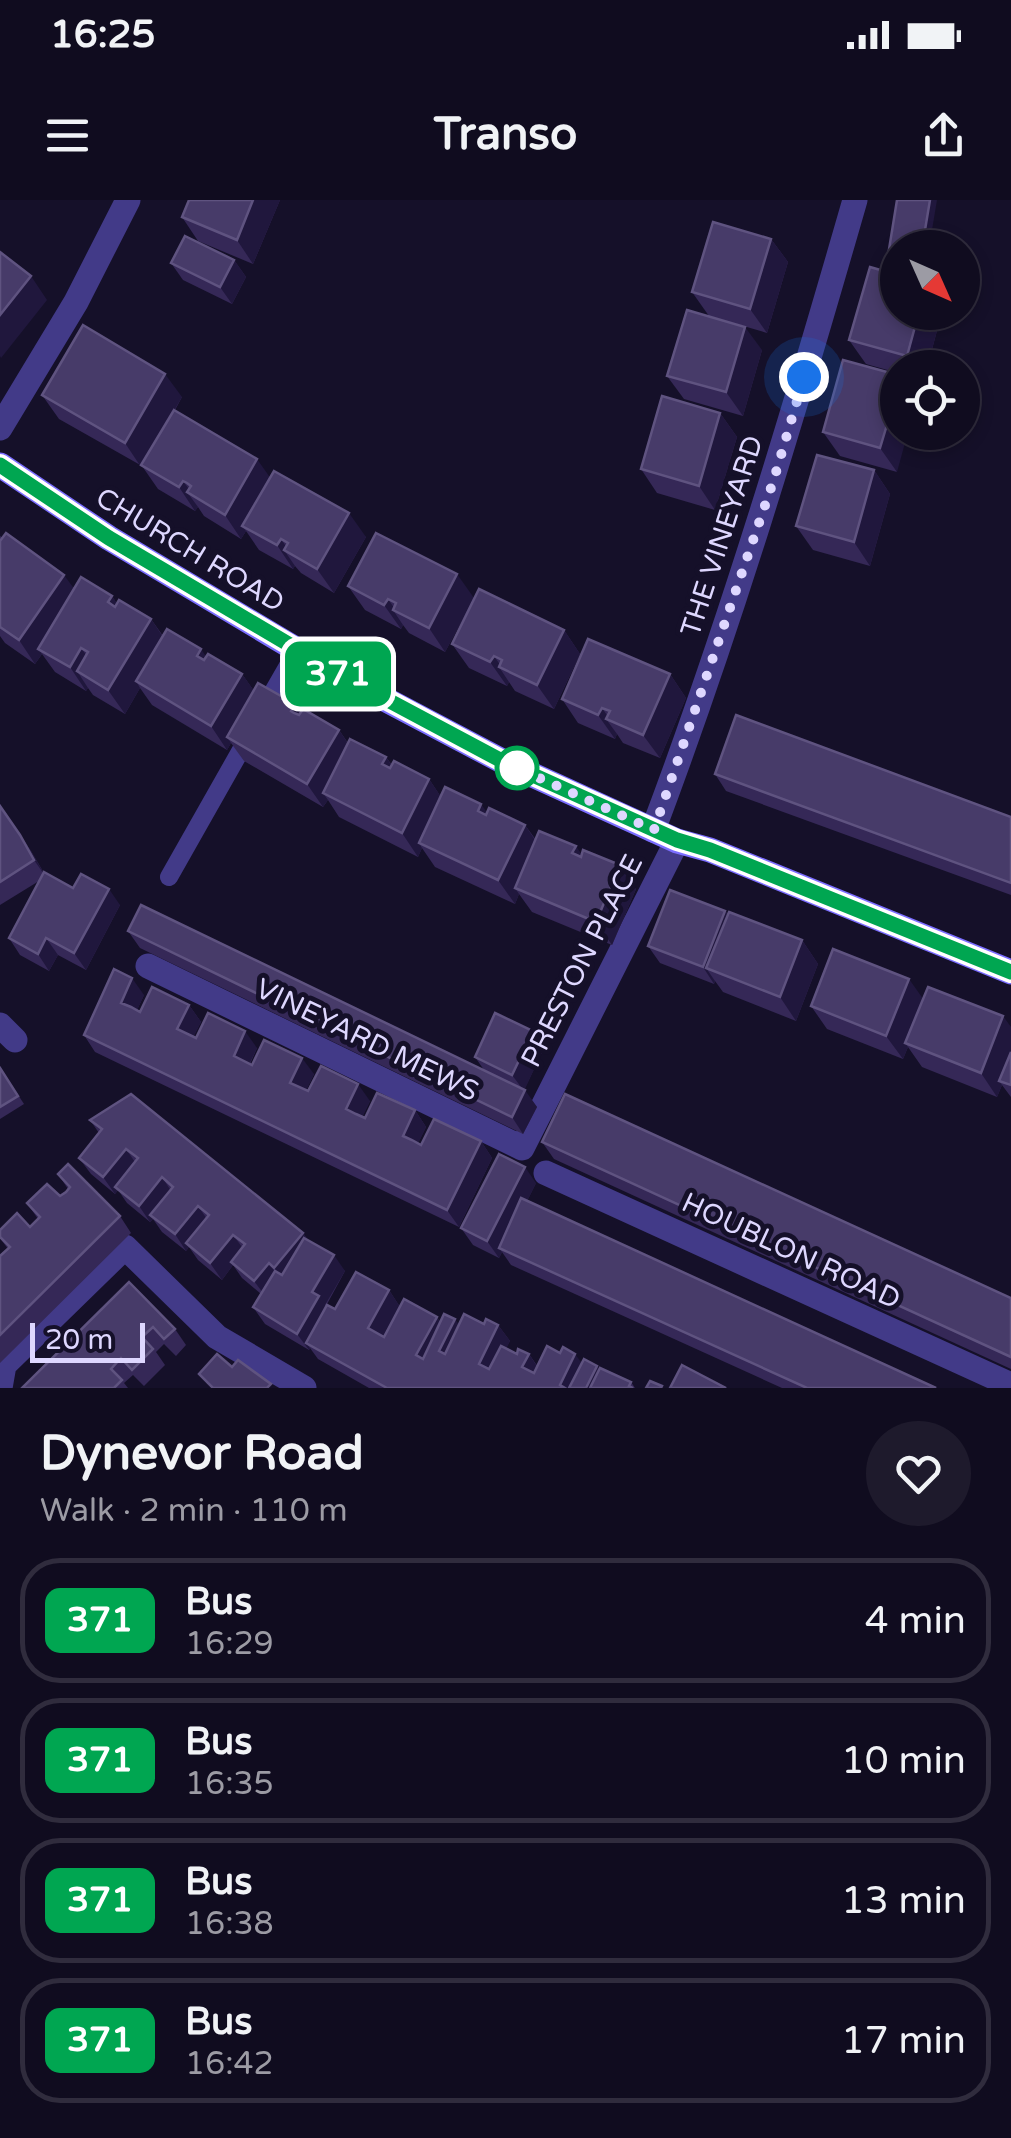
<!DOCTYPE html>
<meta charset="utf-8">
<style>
:root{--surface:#100c1f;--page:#1e1a2c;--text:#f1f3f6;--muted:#9c9ba4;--line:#302c3d}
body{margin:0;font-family:"Varela Round",sans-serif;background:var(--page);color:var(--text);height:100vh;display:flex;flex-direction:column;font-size:38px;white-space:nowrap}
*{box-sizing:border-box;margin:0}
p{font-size:32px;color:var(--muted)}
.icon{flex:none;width:55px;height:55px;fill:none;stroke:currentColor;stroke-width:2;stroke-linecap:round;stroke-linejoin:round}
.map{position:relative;height:1188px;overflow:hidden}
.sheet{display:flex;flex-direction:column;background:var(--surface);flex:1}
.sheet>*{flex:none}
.badge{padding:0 20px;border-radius:15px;font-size:35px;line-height:65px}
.needle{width:65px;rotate:135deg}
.buttons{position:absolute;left:880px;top:30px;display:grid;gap:20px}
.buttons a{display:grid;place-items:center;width:100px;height:100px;border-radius:50%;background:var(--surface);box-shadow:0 5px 15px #0003,0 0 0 2px var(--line);font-size:50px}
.scale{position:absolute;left:30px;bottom:25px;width:115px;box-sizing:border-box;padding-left:10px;border:5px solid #ded7ff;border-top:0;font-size:28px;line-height:35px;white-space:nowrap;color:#ded7ff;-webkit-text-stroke:8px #151029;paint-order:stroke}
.you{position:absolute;width:50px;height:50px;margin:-25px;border:8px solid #fff;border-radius:50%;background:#1a73e8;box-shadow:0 0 0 15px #1a73e833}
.map>.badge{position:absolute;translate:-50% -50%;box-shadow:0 0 0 5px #fff}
.round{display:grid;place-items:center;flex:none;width:105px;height:105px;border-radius:52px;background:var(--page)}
.summary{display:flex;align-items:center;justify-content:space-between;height:170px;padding:0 40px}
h1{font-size:48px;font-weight:700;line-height:75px}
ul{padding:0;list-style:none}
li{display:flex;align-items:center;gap:30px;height:125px;margin:0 20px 15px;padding:0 20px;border:5px solid var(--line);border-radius:40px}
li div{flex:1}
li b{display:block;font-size:38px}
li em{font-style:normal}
li .badge{min-width:110px;font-weight:700;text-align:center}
.status{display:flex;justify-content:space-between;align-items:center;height:70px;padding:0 50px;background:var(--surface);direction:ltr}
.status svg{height:28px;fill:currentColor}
header{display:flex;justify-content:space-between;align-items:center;height:130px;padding:0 40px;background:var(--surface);font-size:45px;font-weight:700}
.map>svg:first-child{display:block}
</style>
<div class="status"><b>16:25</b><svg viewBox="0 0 49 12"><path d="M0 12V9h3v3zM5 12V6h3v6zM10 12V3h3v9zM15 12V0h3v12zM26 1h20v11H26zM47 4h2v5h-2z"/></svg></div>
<header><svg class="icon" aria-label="menu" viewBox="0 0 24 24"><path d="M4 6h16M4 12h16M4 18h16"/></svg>Transo<svg class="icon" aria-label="share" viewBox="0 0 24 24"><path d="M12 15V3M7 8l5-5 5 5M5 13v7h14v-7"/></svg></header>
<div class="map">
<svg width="1011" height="1188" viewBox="0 0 1011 1188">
<rect width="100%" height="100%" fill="#151029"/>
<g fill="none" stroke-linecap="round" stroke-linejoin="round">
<g stroke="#423a88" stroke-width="18">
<polyline points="262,511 297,450"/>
<polyline points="169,677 250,534"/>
</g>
<g stroke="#423a88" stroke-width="25">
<polyline points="0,228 76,102 128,0"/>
<path d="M653,630C731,423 794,212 855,0"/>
<polyline points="148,766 522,948 677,641"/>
<polyline points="0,825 15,840"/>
<polyline points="546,973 1011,1185"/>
<polyline points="0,1188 4,1165 125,1047 217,1137 304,1188"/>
</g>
<polyline stroke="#7b6eff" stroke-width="25" points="0,265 109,338 339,475 504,562 677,641 710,650 1011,772"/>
</g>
<g fill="#352857">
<polygon points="189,0 280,0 253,64 198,41 182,17"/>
<polygon points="771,39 788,62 767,133 709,116 692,92"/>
<polygon points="898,48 898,112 942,112 927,168 898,168 898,173 866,164 849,140 889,72 886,68"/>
<polygon points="234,60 246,77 232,104 183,80 171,63"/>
<polygon points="762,150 743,216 684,199 667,176"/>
<polygon points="843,160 897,272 840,256 823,232"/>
<polygon points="42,195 182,197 175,210 270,278 366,337 334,393 301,373 295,366 293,369 259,350 246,331 241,339 204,316 198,307 195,311 158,289 142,266 59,219"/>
<polygon points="720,213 737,237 715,310 657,293 641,269"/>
<polygon points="874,270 890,294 870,366 813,350 796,326"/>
<polygon points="0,336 74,388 112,396 117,404 151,419 163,436 242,474 254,491 295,504 301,512 339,530 348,543 386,557 392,565 429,579 441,597 525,625 536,640 582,655 636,689 612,745 532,712 519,694 515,704 435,667 422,648 418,657 339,617 328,600 323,607 244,561 231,543 227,550 152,505 140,488 125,514 93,495 88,488 86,491 55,472 42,454 35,464 5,443 0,436"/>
<polygon points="348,386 474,398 445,452 409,433 403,425 401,429 365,410"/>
<polygon points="564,430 580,454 554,509 515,491 509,482 507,486 469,468 452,444"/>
<polygon points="670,474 686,498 660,558 623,543 617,534 615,539 578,523 562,499"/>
<polygon points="715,574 1011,617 1011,695 726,591"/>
<polygon points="0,605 31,651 44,673 73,688 120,705 86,770 58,755 49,771 20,755 9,738 39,681 0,705"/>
<polygon points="725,711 728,714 802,740 818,764 796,821 723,792 715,781 714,784 660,763 648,746"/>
<polygon points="128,731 484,870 475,857 533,831 544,848 524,890 537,907 523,934 140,748"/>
<polygon points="144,795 137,810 140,812 189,805 201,822 193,837 257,848 250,864 314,874 306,890 370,901 362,917 365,918 415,910 426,927 418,943 421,945 481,941 492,958 459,1027 95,852 84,835"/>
<polygon points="923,799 1011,827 1011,897 1002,885 997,897 922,867 908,847 903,859 827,829 811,806"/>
<polygon points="0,867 24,904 0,919"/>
<polygon points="90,920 303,1033 308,1040 345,1071 326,1106 335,1109 389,1090 400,1107 437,1117 440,1122 459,1125 498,1125 510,1141 506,1148 517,1154 529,1154 538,1167 582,1163 631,1182 635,1188 369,1188 318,1159 310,1148 309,1150 265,1124 253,1107 261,1094 242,1078 233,1065 222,1080 198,1060 189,1047 186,1051 162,1032 153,1019 150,1022 127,1003 118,990 115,994 91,974 79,958 99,933"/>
<polygon points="542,942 1011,1098 1011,1169 554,959"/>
<polygon points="58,974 120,1016 131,1033 0,1163 0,1056 8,1049 0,1038 0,1030 30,1027 38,1019 27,1003 60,996 68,989"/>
<polygon points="536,983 527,1001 936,1188 782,1188 511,1065 502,1052 499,1058 473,1045 461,1028"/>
<polygon points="129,1082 175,1129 186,1145 176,1156 164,1144 156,1152 165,1165 144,1186 133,1175 124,1183 128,1188 22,1188"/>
</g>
<g fill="#20173d">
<polygon points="253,0 280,0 253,64 237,40"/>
<polygon points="930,0 937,0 929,48 922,48"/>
<polygon points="771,39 788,62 767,133 750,109"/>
<polygon points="234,60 246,77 232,104 220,87"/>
<polygon points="31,76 47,100 1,158 0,156 0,115"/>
<polygon points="919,112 942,112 927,168 915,168 907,156"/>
<polygon points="745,127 762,150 743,216 726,192"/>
<polygon points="165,174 182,197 141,267 125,243"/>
<polygon points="898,188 898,232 908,232 897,272 880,248"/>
<polygon points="720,213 737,237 715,310 699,286"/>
<polygon points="257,259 274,283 242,326 246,331 241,339 225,315"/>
<polygon points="874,270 890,294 870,366 854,342"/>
<polygon points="183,281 194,296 187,292 198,307 195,311 179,287"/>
<polygon points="349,313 366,337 334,393 317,369"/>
<polygon points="281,339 291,354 284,350 295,366 293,369 277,345"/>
<polygon points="457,374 474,398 445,452 429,428"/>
<polygon points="64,375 81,398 38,449 42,454 35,464 19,440"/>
<polygon points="112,396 128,420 108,402"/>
<polygon points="388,399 397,412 393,410 403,425 401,429 384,405"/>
<polygon points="151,419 167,443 136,481 140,488 125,514 108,490"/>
<polygon points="564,430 580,454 554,509 537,485"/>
<polygon points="81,448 98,471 77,471 88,488 86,491 70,467"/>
<polygon points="201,449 217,473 197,456"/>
<polygon points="494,456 503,469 499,467 509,482 507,486 490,462"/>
<polygon points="242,474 259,498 227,537 231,543 227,550 211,526"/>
<polygon points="670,474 686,498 660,558 643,535"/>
<polygon points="295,504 311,528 291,511"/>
<polygon points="602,508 611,521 606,519 617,534 615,539 598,515"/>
<polygon points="339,530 355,554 323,593 328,600 323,607 307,584"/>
<polygon points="386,557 402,581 382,564"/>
<polygon points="429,579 445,603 419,643 422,648 418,657 402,633"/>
<polygon points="481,604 498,628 478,611"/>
<polygon points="0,605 31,651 46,677 34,660"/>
<polygon points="525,625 541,649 515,688 519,694 515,704 498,680"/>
<polygon points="576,646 592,670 572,653"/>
<polygon points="620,665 636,689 612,745 596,722"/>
<polygon points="109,689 120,705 86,770 74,753"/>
<polygon points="725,711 737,728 706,768 715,781 714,784 703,767"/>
<polygon points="46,738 58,755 49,771 38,754"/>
<polygon points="802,740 818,764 796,821 780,797"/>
<polygon points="132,778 144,795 133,819 121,803"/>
<polygon points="909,779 926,803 905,843 908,847 903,859 886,836"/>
<polygon points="189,805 201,822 189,846 177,829"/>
<polygon points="1003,816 1011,827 1011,862 999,881 1002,885 997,897 981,873"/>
<polygon points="245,831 257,848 245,873 234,856"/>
<polygon points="533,831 544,848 524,891 512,875"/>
<polygon points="302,858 314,874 302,899 290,883"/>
<polygon points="358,884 370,901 358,926 346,909"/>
<polygon points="525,890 537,907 523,934 512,917"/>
<polygon points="415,910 426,927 414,952 403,936"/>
<polygon points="481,941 492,958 459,1027 447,1010"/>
<polygon points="126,949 137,965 115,987 118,990 115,994 103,977"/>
<polygon points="525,967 536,983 503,1050 499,1048 502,1052 499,1058 487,1041"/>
<polygon points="162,977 173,994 150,1015 153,1019 150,1022 139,1006"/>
<polygon points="198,1006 209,1022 186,1043 189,1047 186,1051 175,1034"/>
<polygon points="303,1033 315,1049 286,1084 274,1068"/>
<polygon points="233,1035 245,1051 231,1062 233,1065 222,1080 210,1063"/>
<polygon points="334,1055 345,1071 325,1105 331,1113 306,1143 310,1148 309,1150 297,1134 312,1092"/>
<polygon points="269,1063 281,1080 266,1097 254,1081"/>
<polygon points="389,1090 400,1107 379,1144 368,1128"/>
<polygon points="437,1117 448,1133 455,1119 466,1135 450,1167 428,1171 416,1155"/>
<polygon points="498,1125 510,1141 491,1181 479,1164"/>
<polygon points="529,1154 540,1171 534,1184 522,1167"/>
<polygon points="575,1154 587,1170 578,1188 562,1188 560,1185"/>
<polygon points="597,1166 609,1183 606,1188 586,1188"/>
</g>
<g fill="#473b69" stroke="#5f5380" stroke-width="2.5">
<polygon points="189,0 253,0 237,40 182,17"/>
<polygon points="897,0 930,0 922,48 898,48 898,70 886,68"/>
<polygon points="713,22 771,39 750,109 692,92"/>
<polygon points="185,36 234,60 220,87 171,63"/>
<polygon points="0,52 31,76 0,115"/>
<polygon points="870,67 898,75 898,112 919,112 907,156 849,140"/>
<polygon points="687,110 745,127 726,192 667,176"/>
<polygon points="83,125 165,174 125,243 42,195"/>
<polygon points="843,160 898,175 898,188 880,248 823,232"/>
<polygon points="662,196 720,213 699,286 641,269"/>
<polygon points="174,210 257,259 225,315 187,292 191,286 187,283 183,281 179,287 141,265"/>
<polygon points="817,255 874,270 854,342 796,326"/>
<polygon points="274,271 349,313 317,369 284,350 288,343 281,339 277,345 242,326"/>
<polygon points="6,333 64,375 19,440 0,427 0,341"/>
<polygon points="376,333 457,374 429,428 393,410 396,403 388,399 384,405 348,386"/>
<polygon points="81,377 112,396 108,402 115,407 119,400 151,419 108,490 77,471 88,452 81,448 70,467 38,449"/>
<polygon points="479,389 564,430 537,485 499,467 502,460 494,456 490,462 452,444"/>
<polygon points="167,429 201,449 197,456 204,460 208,454 242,474 211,526 136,481"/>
<polygon points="588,439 670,474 643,535 606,519 610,511 602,508 598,515 562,499"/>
<polygon points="258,483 295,504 291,511 294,513 299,515 303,509 339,530 307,584 227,537"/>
<polygon points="736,515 1011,617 1011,683 715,574"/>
<polygon points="350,539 386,557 382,564 390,568 394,561 429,579 402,633 323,593"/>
<polygon points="445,587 481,604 478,611 486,615 489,608 525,625 498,680 419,643"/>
<polygon points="0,606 20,635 34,660 0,682"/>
<polygon points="539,631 576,646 572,653 581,657 583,650 620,665 596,722 515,688"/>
<polygon points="44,672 73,688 81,674 109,689 74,753 46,738 38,754 9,738"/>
<polygon points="670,690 725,711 703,767 648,746"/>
<polygon points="141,705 525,890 512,917 128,731"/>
<polygon points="729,712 802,740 780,797 706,768"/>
<polygon points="833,749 909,779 886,836 811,806"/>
<polygon points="114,769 132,778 121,803 131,807 140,812 152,787 189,805 177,829 196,838 208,813 245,831 234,856 252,865 264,840 302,858 290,883 308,891 321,866 358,884 346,909 356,914 365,918 377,893 415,910 403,936 412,940 421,945 434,919 481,941 447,1010 84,835"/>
<polygon points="928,787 1003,816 981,873 905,843"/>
<polygon points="495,813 533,831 512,875 475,857"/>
<polygon points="1011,852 1011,885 999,881"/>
<polygon points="0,868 18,896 0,907"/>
<polygon points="131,894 303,1033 274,1068 269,1063 254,1081 231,1062 245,1044 233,1035 210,1063 186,1043 209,1015 198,1006 175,1034 150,1015 173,987 162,977 139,1006 115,987 138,958 126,949 103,977 79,958 102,929 90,920"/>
<polygon points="565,894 1011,1098 1011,1157 542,942"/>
<polygon points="499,954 525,967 487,1041 461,1028"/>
<polygon points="68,964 120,1016 0,1135 0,1056 10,1047 0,1037 0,1030 17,1013 30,1027 40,1017 27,1003 47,984 60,996 66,992 70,987 58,974"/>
<polygon points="521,998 936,1188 807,1188 499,1048"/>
<polygon points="304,1038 334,1055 312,1092 319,1096 297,1134 253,1107 275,1071 282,1075"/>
<polygon points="356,1072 389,1090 368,1128 384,1137 404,1099 437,1117 416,1155 423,1159 444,1114 455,1119 439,1151 445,1154 464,1114 484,1124 486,1119 498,1125 479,1164 489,1169 501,1146 517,1154 518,1149 529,1154 522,1167 534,1173 547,1146 560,1153 563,1147 575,1154 560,1185 565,1188 387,1188 306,1143 327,1105 335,1109"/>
<polygon points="129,1082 175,1129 164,1139 153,1127 142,1137 153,1149 132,1170 121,1158 111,1169 122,1180 114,1188 22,1188"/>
<polygon points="217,1154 232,1167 238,1160 271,1184 267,1188 213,1188 199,1174"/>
<polygon points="584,1159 597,1166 586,1188 569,1188"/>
<polygon points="682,1165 726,1188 670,1188"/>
<polygon points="600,1168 631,1182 629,1186 633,1188 590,1188"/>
<polygon points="650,1181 662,1186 661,1188 646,1188"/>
</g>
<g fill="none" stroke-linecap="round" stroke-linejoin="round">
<g stroke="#fff" stroke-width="22">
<polyline id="line" points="0,265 109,338 339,474 504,562 677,640 710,650 1011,772"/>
</g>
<use href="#line" stroke="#00a651" stroke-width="15"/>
<polyline stroke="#ded7ff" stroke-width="10" stroke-dasharray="0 18" points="517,568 504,562 654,630 774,279 804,177"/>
</g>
<circle fill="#fff" stroke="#00a651" stroke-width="5" cx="517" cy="568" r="20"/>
<g text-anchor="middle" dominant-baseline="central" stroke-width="10" stroke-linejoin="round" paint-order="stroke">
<g font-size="28" fill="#ded7ff" stroke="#151029">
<text transform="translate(722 336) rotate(-72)">THE VINEYARD</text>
<text transform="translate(190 350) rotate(31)">CHURCH ROAD</text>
<text transform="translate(582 761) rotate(-63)">PRESTON PLACE</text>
<text transform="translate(367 840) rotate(26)">VINEYARD MEWS</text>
<text transform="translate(791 1051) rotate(25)">HOUBLON ROAD</text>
</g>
</g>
</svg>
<div class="buttons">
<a><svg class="needle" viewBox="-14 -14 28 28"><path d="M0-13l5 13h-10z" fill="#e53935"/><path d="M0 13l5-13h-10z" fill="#9c9ba4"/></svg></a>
<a><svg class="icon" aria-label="locate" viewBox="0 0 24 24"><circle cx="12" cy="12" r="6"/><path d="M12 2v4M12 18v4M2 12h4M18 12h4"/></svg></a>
</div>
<div class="scale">20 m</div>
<div class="you" style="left:804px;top:177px"></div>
<b class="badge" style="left:338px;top:474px;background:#00a651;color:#fff">371</b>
</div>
<section class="sheet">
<div class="summary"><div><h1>Dynevor Road</h1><p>Walk · 2 min · 110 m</p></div><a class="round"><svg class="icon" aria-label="heart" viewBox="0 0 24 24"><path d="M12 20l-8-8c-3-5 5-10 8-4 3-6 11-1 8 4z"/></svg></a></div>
<ul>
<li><span class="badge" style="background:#00a651;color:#fff">371</span><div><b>Bus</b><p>16:29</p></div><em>4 min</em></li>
<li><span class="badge" style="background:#00a651;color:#fff">371</span><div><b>Bus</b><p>16:35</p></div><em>10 min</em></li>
<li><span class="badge" style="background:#00a651;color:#fff">371</span><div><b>Bus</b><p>16:38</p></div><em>13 min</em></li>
<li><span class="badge" style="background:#00a651;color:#fff">371</span><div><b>Bus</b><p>16:42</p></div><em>17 min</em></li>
</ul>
</section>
